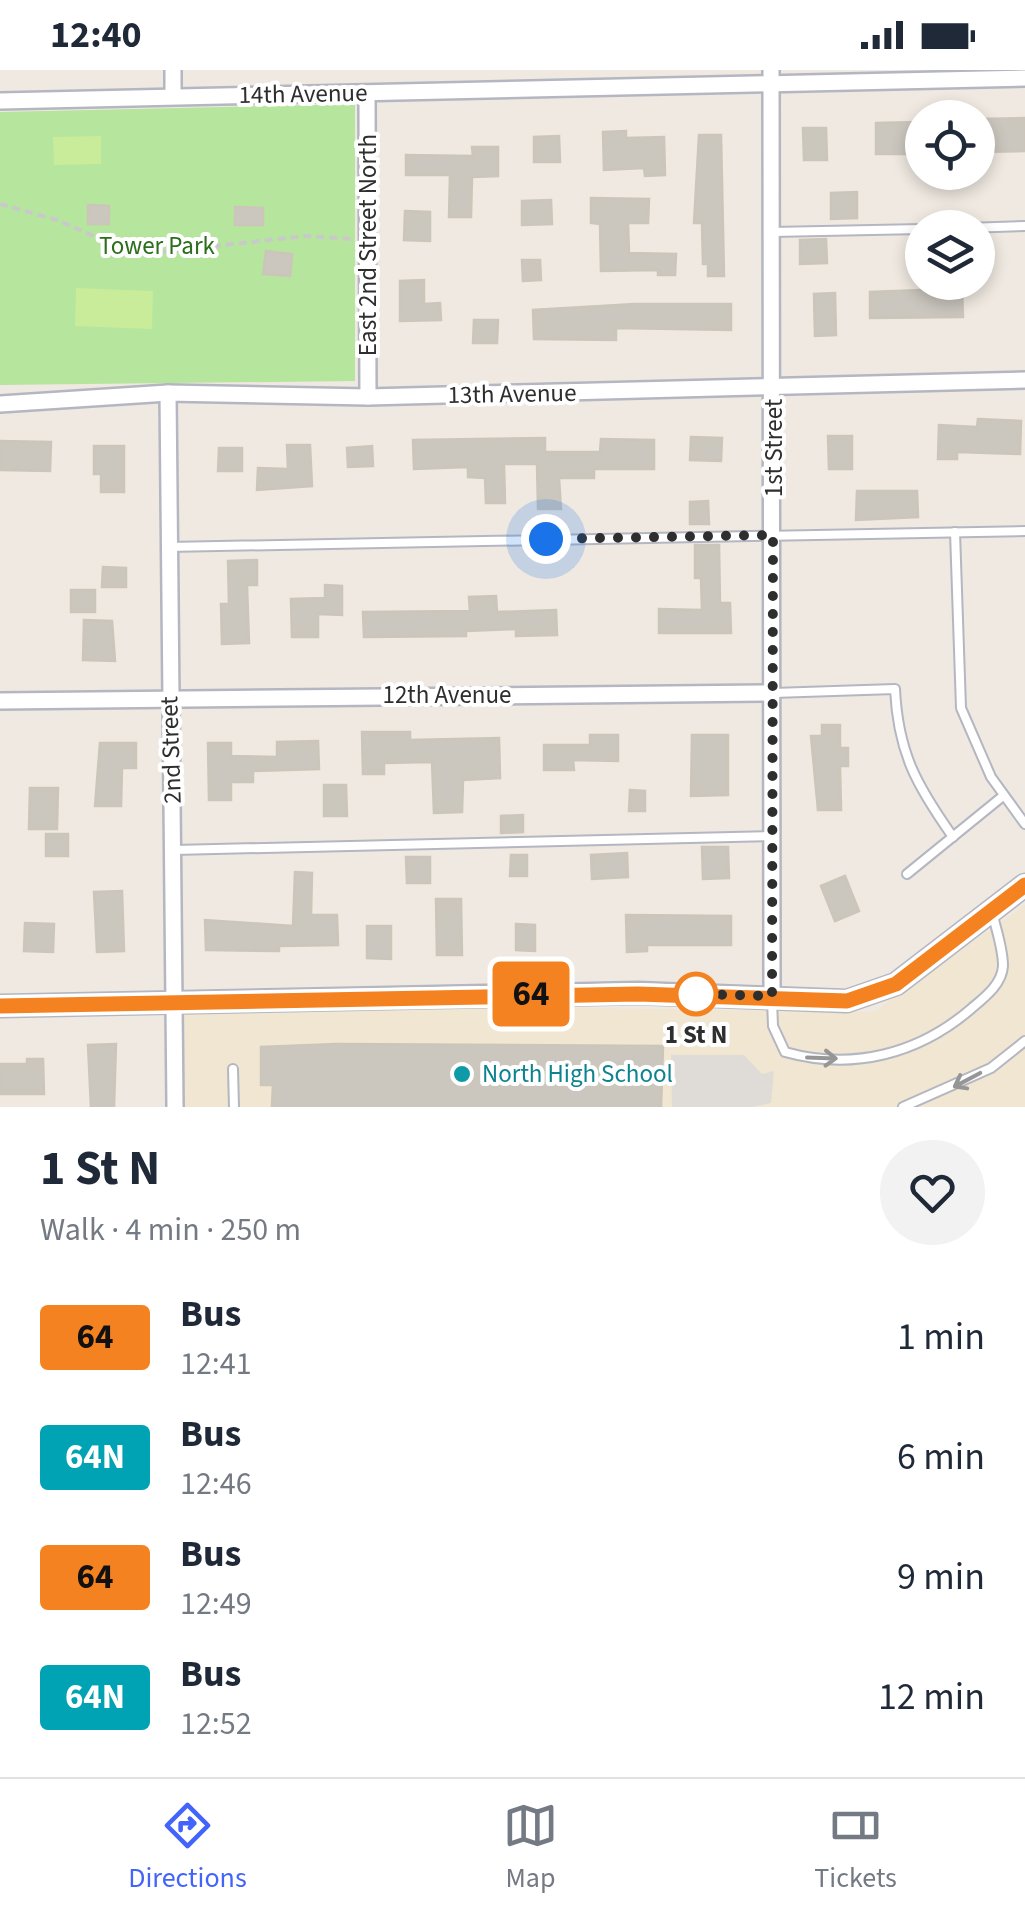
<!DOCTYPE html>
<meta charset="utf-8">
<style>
:root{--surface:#fff;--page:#f2f2f3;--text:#1f2937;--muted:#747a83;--line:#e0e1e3;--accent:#4264fb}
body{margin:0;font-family:"Source Sans 3",sans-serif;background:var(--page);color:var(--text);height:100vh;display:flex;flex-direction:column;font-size:38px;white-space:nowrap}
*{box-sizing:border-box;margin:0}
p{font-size:32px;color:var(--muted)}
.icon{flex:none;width:55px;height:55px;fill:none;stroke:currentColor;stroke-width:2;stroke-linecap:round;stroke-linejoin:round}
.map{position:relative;height:1037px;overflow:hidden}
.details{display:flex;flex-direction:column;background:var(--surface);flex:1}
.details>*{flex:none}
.badge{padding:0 20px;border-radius:8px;font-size:35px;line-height:65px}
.fabs{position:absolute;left:905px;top:30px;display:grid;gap:20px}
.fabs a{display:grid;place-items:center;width:90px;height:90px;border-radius:50%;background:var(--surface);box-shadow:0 5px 15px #0003;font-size:50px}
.you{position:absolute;width:50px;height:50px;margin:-25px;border:8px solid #fff;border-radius:50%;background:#1a73e8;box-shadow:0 0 0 15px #1a73e833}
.map>.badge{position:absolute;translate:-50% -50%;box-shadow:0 0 0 5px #fff}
.round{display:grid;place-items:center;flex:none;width:105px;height:105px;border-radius:52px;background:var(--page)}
.headline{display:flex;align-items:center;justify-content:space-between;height:170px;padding:0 40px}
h1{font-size:48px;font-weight:700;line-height:75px}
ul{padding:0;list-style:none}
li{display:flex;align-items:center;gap:30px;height:120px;padding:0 40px}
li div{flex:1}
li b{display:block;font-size:38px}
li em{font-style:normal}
li .badge{min-width:110px;font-weight:700;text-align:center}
.status{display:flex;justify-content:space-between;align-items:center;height:70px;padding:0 50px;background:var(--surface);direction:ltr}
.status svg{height:28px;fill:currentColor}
.tab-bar{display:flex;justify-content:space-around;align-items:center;height:140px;border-top:2px solid var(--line);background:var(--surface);font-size:28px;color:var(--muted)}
.tab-bar a{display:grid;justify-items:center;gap:5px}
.tab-bar .current{color:var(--accent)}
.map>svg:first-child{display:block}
</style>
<div class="status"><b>12:40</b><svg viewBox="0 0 49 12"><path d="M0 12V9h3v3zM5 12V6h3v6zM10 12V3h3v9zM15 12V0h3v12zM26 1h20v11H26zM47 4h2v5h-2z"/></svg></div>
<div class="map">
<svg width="1025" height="1037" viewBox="0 0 1025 1037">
<rect width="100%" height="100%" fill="#efe9e1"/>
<polygon fill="#f0e6d1" points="1025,835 1025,1037 175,1037 174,933 874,942"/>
<polygon fill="#b6e59e" points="355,34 355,311 0,315 0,42"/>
<g fill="#c9ec9a">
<polygon points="101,66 101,94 54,95 53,67"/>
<polygon points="76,218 153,221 152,259 75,256"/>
</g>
<polygon fill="#dfdcd8" points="671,985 744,985 762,1004 774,1001 771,1033 752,1037 672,1037"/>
<g fill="#cbc7bf" stroke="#cbc5ba" stroke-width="2.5">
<polygon points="1025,48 1025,81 978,82 978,49"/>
<polygon points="919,52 920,84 876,84 876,53"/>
<polygon points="803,58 826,58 827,90 804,90"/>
<polygon points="626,61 626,68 664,67 665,105 645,106 644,98 604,100 603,62"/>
<polygon points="699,65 721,65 724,206 708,206 708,194 703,194 702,153 694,153"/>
<polygon points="559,66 560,92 534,92 534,67"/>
<polygon points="472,77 498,77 498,106 472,107 471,147 449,147 450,105 406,105 406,85 473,86"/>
<polygon points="857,122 857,148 831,149 831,123"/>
<polygon points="591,128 649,129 648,153 628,153 629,183 676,184 675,205 658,205 658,200 601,201 600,154 591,153"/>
<polygon points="551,130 552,154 522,155 522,131"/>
<polygon points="88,135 109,136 109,154 88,154"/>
<polygon points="235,137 263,138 263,155 235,155"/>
<polygon points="405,141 430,142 430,171 404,170"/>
<polygon points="826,169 827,193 800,194 800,170"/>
<polygon points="266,181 292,184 290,206 263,204"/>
<polygon points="522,190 540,190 541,210 523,211"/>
<polygon points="424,210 424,234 440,233 441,250 400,251 400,211"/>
<polygon points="922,220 962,220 963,247 870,248 870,222"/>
<polygon points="835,223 836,265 815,266 814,224"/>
<polygon points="635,234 731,234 731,260 616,258 616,270 534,269 533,240"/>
<polygon points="474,250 498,250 497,273 473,273"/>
<polygon points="978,349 1021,351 1020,384 957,382 957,389 938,389 939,355 977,357"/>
<polygon points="828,366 852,366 852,399 829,399"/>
<polygon points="691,367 722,368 721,391 690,390"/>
<polygon points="545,368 545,382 600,382 601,369 654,370 654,399 594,399 594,408 559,408 561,439 538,439 537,394 504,394 505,433 486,433 485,408 468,407 468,397 414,399 413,370"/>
<polygon points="0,371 51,372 50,401 0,400"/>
<polygon points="287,375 310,375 312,416 257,420 258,398 288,399"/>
<polygon points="94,376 124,376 124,422 101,422 101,404 94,404"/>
<polygon points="372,376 373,396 348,397 347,378"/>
<polygon points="219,378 242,378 242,401 218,401"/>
<polygon points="857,421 917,421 918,447 856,450"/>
<polygon points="708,431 709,454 690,454 690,432"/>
<polygon points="695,475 719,475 720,533 730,533 731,563 659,563 659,539 702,540 701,508 695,508"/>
<polygon points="257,490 257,515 247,515 249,573 222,574 221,534 229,534 228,491"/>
<polygon points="103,497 126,498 126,517 102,517"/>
<polygon points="325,515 342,516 342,545 318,544 318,567 292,567 291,529 325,528"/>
<rect x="71" y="520" width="24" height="22"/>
<polygon points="496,526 497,542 556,540 557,565 516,566 516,559 466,561 466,566 364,567 363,542 470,541 469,527"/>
<polygon points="84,550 112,551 115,591 83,590"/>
<polygon points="822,655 840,655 840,678 848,678 848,696 840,696 841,740 818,740 811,666 822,666"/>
<polygon points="362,662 410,662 410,670 499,668 500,708 463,710 462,742 434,743 432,692 384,693 384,704 363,704"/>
<polygon points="590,665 618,665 618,691 573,690 574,700 544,700 544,675 590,675"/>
<polygon points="692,665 728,665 728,725 691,726"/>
<polygon points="318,671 319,699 253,701 253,712 231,712 231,730 209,730 208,673 231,673 231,686 277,687 277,672"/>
<polygon points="100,673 136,673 136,698 122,698 121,736 95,736"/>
<polygon points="324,715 346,715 347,746 324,746"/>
<polygon points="30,718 58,718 57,759 29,759"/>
<polygon points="630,720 645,721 645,741 629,741"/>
<polygon points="523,745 523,762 501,763 501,746"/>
<rect x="46" y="764" width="22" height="22"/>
<polygon points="702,777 728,777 729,808 703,809"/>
<polygon points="627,783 628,807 592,809 591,785"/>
<polygon points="511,785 527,785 527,806 510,806"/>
<polygon points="406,787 430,787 430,813 407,813"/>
<polygon points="295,802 312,803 311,845 337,845 338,875 279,876 279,881 206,880 205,850 293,856"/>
<polygon points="845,806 859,841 835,851 821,816"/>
<polygon points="122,821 124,881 97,882 94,822"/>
<polygon points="436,829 461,829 462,885 437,885"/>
<polygon points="626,845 731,846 731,875 647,875 647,881 627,882"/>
<polygon points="25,853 54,854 53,882 24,881"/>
<polygon points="516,854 535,855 535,881 516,880"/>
<polygon points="367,856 391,856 391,889 367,888"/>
<polygon points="116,974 114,1037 91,1037 88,975"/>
<polygon points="337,974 663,976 661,1037 272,1037 273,1015 261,1015 261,977"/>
<polygon points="27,989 43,989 44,1024 0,1024 0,994 27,994"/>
</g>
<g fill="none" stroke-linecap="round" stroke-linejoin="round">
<g stroke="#b4b7c1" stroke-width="12">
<g id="service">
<polyline points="966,158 1025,156"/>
<polyline points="772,162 922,159"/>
<polyline points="955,462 961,638 991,707 1025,754"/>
<polyline points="168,477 1025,461"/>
<path d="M773,623L895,619C898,683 917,716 953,767"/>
<polyline points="174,780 772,766"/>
<polyline points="907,804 1003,726"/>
<path d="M772,930L773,956L785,982C853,1001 919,984 972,938C985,927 1002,914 1003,896C1003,878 996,859 992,842"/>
<polyline points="233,999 234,1037"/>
<polyline points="903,1037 991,998 1025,971"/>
</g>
</g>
<g stroke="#b4b7c1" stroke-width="20">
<g id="minor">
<polyline points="173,0 173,26"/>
<polyline points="771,0 772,925"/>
<polyline points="367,24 368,327"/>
<polyline points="0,31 1025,8"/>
<polyline points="168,323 175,1037"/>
<polyline points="0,334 168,323 368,327 1025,310"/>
<polyline points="0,631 773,623"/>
</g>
</g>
<g stroke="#b4b7c1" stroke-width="25">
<polyline id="tertiary" points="0,936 638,923 847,931 896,914 1025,815"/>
</g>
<polyline stroke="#c9c9c9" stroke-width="4" stroke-dasharray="8 5" stroke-linecap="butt" points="0,134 57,150 110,173 160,182 305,166 351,169"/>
<use href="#service" stroke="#fff" stroke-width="8"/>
<use href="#minor" stroke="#fff" stroke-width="15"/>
<use href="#tertiary" stroke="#fff" stroke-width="20"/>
</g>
<defs><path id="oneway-shaft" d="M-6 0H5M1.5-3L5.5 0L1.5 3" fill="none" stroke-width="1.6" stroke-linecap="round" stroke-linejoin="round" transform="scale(2.5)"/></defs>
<g stroke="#969696">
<use href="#oneway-shaft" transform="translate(822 988) rotate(2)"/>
<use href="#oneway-shaft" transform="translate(967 1010) rotate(152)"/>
</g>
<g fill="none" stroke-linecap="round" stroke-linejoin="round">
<g stroke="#fff" stroke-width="22">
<polyline id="line" points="0,936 638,924 847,931 896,914 1025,815"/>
</g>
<use href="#line" stroke="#f58220" stroke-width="15"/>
<polyline stroke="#2e2e2e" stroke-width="10" stroke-dasharray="0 18" points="546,469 773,465 772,926 696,924"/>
</g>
<circle fill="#fff" stroke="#f58220" stroke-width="5" cx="696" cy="924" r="20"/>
<circle fill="#0f9aa8" stroke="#fff" stroke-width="4" cx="462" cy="1004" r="10"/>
<g text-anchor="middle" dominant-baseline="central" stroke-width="8" stroke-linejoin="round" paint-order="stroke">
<g font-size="25" fill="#2e2e2e" stroke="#fff">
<text transform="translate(303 24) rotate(-1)">14th Avenue</text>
<text transform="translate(368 175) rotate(-90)">East 2nd Street North</text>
<text transform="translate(512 324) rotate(-1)">13th Avenue</text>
<text transform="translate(774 378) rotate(-90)">1st Street</text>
<text x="447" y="625">12th Avenue</text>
<text transform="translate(171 680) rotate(-92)">2nd Street</text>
</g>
<g font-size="25" fill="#2c6e1b" stroke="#fff">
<text x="157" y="176">Tower Park</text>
</g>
<g font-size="25" font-weight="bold" fill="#2e2e2e" stroke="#fff">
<text x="696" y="965">1 St N</text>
</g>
<g font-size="25" fill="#0d838f" stroke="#fff" text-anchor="start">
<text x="482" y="1004">North High School</text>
</g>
</g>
</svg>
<div class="fabs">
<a><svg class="icon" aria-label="locate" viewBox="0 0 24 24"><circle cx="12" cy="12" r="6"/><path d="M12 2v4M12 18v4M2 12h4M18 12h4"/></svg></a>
<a><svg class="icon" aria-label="layers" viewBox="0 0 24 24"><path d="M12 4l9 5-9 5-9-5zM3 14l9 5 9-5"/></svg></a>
</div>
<div class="you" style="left:546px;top:469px"></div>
<b class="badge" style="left:531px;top:924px;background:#f58220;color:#111">64</b>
</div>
<section class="details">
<div class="headline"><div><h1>1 St N</h1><p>Walk · 4 min · 250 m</p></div><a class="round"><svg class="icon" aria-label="heart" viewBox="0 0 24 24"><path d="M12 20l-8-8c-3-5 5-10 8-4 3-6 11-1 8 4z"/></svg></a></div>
<ul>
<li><span class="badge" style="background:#f58220;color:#111">64</span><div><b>Bus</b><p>12:41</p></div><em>1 min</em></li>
<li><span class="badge" style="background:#00a3b4;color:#fff">64N</span><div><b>Bus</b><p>12:46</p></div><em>6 min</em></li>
<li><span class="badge" style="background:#f58220;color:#111">64</span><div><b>Bus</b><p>12:49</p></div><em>9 min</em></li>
<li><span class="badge" style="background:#00a3b4;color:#fff">64N</span><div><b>Bus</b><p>12:52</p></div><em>12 min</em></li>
</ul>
</section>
<nav class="tab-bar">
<a class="current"><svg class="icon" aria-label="directions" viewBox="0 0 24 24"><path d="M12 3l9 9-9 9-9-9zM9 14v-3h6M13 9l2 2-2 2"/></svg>Directions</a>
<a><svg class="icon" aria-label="map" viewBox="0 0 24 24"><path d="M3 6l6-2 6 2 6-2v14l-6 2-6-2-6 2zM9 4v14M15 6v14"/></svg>Map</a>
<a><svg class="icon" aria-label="tickets" viewBox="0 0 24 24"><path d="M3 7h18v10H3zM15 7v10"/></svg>Tickets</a>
</nav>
